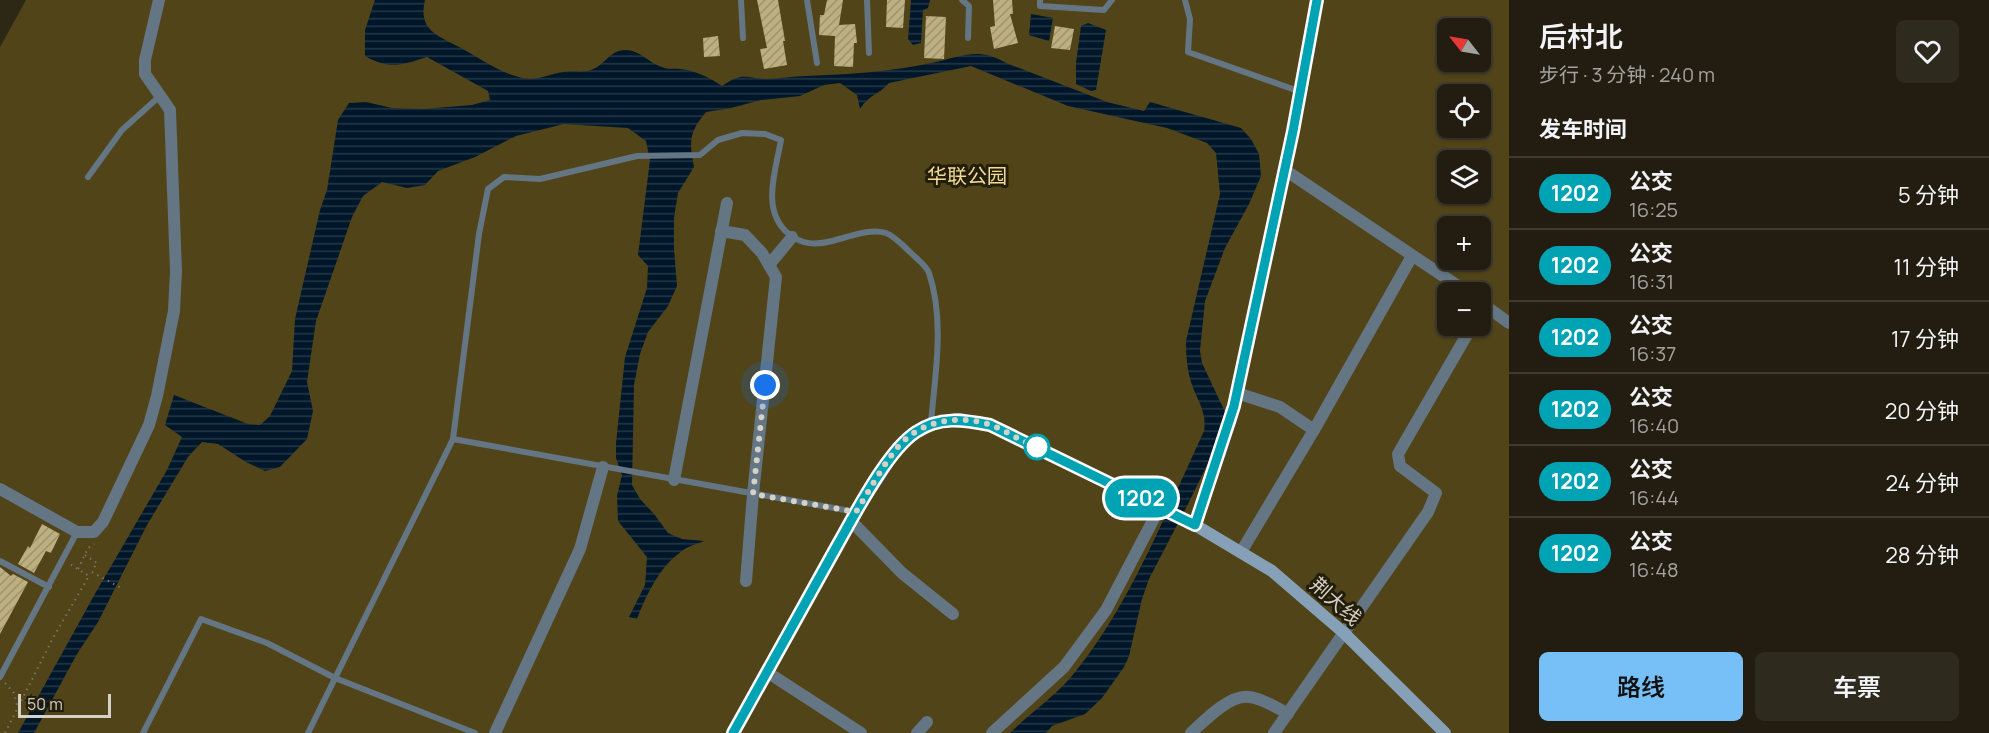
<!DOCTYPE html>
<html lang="zh">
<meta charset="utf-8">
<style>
:root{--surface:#221d10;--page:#2e2a1e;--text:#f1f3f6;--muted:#a2a29f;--line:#3f3b30;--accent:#76c0f7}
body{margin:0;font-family:Manrope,"Noto Sans SC",sans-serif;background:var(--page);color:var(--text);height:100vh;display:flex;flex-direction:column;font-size:22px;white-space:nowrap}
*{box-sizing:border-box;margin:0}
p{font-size:20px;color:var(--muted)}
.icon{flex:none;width:33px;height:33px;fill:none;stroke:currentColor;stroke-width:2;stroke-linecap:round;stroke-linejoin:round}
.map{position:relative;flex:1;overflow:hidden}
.side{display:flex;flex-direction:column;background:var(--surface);width:480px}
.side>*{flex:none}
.badge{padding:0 12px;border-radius:20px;font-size:21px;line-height:39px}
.needle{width:39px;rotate:301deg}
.buttons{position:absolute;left:1437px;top:18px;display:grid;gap:12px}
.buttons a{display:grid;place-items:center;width:54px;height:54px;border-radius:9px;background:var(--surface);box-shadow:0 2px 4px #0004,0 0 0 2px var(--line);font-size:30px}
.scale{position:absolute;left:18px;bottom:15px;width:93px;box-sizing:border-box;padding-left:6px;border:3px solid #d5d1c6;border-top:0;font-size:16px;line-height:21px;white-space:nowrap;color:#d5d1c6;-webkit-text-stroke:4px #231e0b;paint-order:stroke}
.you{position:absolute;width:30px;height:30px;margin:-15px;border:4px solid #fff;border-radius:50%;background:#1a73e8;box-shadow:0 0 0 9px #1a73e833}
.map>.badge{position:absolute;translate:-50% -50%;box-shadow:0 0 0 3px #fff}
h2{padding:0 30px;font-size:22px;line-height:54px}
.round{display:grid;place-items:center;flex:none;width:63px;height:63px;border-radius:9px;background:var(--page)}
.overview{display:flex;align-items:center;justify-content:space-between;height:102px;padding:0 30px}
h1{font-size:28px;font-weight:600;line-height:45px}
.primary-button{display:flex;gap:12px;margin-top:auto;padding:12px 30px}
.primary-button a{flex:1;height:69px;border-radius:9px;background:var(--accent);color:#111;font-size:24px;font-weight:600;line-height:69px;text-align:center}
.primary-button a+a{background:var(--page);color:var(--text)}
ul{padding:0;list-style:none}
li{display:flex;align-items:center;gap:18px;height:72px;padding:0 30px;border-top:2px solid var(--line)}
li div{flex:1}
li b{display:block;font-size:22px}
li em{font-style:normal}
li .badge{min-width:66px;font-weight:700;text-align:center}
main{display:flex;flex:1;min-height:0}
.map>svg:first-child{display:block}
</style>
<main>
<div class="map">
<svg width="1509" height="733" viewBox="0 0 1509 733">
<defs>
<pattern id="water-rules" width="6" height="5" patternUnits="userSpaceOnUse" patternTransform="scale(1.5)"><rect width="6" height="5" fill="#00172a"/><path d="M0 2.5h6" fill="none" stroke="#243847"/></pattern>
<pattern id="building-hatch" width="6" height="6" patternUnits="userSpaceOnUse" patternTransform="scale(1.5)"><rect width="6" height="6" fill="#bdaf80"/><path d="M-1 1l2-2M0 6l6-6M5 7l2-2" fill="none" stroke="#9e936f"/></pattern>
</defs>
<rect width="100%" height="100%" fill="#2d2715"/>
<path fill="#514419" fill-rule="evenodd" d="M26,0H1509V733H0V47ZM1448,28H1480V62H1448ZM1448,94H1480V128H1448ZM1448,160H1480V194H1448ZM1448,226H1480V260H1448ZM1448,292H1480V326H1448Z"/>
<g fill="url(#water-rules)">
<path d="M375,0H425C419,27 432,33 453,44C476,55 498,73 523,78C537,81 550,74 563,72C572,70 583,73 591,70C604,66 610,50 625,50C640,50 649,63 662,67C668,70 674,68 680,69C695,70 710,78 722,86C743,72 744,78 765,79C779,79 793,76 807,76C848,74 891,72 931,63C960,57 978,46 1006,63L1107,102L1144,111L1150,102L1241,128L1251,139L1259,154L1261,176L1249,204L1225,248L1205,301L1200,351L1202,363L1225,412L1223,425L1214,451L1188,504L1149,579L1142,599L1129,656L1124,667L1102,698L1085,714L1052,726L1046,733H1010C1029,714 1053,698 1071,677C1129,608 1166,512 1204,431C1207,413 1198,401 1192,385C1187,370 1186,356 1186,341L1220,194L1216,153L1207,143L1167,128L1068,106L971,66L889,83C877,96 870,94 860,109L857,95L840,83L824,85L800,96L761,100L731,108L706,112C689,133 689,140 694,167L678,193L674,218V248L677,286L668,306L648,332L640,354L634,385L632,485L640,499L654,514L668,533L682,539L704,541C697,544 688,546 682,551C659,567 647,594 637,619L629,617L645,585L647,557L618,521L617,496L622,475L616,458V443L625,357L647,288L648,266L638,255L650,160L646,141L628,128L564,124L516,136L475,157L438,171L425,185L407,188L382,182L363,196L352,217L316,321L307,382L313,411L307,439L280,467L265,471L246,462L218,444L202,442L188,457L147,525L98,622L77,654L34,733H18L96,592L167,470L182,437L165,425L174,395L248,424L260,425L270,416L292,371L295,319L320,210L327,190L338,120L349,103L366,102L392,108L423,109L472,105L490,100L488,91L427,57C402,65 389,70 365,56V30Z"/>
<polygon points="911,0 930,0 928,8 923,10 921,43 913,45 908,39"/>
<polygon points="1031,14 1053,18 1049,41 1029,35"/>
<polygon points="1088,23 1106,30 1096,90 1091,91 1076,84 1076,63 1081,26"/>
</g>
<g fill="url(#building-hatch)">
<polygon points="757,0 778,0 785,41 783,41 787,65 764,69 760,49 767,48"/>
<polygon points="827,0 843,0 839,25 855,24 857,43 854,43 853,67 834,66 835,36 819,35 820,15 824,15"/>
<polygon points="887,0 905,0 903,28 886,27"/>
<polygon points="993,0 1012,0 1013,14 1010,14 1018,43 994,49 990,27 995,26"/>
<polygon points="926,16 946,17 944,59 924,58"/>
<polygon points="1055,26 1074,29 1070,50 1051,48"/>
<polygon points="718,36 720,56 704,57 703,38"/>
<polygon points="42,524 60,534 51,553 46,551 34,573 18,564 28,546 30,548"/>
<polygon points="0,567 11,576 13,574 28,582 0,634"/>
</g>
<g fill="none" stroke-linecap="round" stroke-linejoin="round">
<g stroke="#7a7566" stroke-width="2" stroke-dasharray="1.5 4.5" stroke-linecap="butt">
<polyline points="85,555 97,563 92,571"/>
<polyline points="78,569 88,548 94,544"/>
<polyline points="92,572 121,588"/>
<polyline points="5,683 14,693 18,709"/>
<polyline points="5,733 54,636 89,576 70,564"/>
</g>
<g stroke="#647583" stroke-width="6">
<polyline points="741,0 743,38"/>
<polyline points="807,0 817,63"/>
<polyline points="867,0 869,53"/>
<polyline points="962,0 969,6 968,38"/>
<polyline points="1040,0 1040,6 1104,10 1112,0"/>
<polyline points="1185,0 1190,19 1188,52 1301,92"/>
<polyline points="88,177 122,130 161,95"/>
<polyline points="453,439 856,512"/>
<polyline points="0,561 49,587"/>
<polyline points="0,677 77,532"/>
<polyline points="143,733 201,619 267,643 335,678 475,733"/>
<path d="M308,733L453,439L479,234L488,189L504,177L540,179L637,156L700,155L718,140L742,133L765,134L781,140C776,170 760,211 789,234C802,245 816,245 832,241C848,237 870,228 886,233C896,237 903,246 911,253C917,259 927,266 929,273C945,321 935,374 931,423"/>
</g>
<g stroke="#647583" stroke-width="12">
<polyline points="1285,170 1467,292"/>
<polyline points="721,231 745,235 762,253 776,277 753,494 746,581"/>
<polyline points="769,265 792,237"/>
<polyline points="1480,302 1509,323"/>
<polyline points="1237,393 1280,407 1314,430"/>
<polyline points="674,480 727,203"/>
<polyline points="0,489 77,532 94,532 103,522 149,425 157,396 174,311 176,271 170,110 145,74 145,60 159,0"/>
<polyline points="851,521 902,573 953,614"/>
<polyline points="1195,525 1231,420 1237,393 1301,92 1317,0"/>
<polyline points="1241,552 1314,430 1412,256"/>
<polyline points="767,672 861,733"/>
<polyline points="495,733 580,549 603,467"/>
<polyline points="917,733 927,722"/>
<polyline points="992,733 1064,667 1106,610 1160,507"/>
<path d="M1191,733C1204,721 1230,694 1249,697C1261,698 1278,708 1288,714"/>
<polyline points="1274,733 1428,512 1436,493 1400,466 1398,454 1472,326"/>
</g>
<polyline stroke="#86a1b7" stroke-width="12" points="733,733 856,512 898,447 915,433 931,423 959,419 990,425 1195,525 1272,571 1344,633 1445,733"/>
</g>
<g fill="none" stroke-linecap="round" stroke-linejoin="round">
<g stroke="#fff" stroke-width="14">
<path id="line" d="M733,733C768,670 803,607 838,544C855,514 887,451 916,432C940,416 963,420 990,425L1195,525L1234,406L1293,131L1317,0"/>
</g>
<use href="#line" stroke="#00a3b4" stroke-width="9"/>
<path stroke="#d5d1c6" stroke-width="6" stroke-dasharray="0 10.8" d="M765,385L753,494L856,512C868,493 884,463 898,447C921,420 959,414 991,425C1007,431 1022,442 1037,447"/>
</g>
<circle fill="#fff" stroke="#00a3b4" stroke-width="3" cx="1037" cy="447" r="12"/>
<g text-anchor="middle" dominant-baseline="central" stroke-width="6" stroke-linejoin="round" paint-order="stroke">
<g font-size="20" fill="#f2db93" stroke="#231e0b">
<text x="967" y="175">华联公园</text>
</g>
<g font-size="20" fill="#d5d1c6" stroke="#231e0b">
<text transform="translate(1336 601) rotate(42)">荆大线</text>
</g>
</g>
</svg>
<div class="buttons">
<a><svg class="needle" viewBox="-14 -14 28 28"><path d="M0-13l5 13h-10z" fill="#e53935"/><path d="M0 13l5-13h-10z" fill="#a2a29f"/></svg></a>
<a><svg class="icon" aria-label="locate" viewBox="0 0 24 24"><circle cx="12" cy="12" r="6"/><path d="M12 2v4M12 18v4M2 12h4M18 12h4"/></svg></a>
<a><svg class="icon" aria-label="layers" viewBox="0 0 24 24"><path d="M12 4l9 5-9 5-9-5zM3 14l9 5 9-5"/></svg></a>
<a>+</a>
<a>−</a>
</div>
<div class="scale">50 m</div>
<div class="you" style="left:765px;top:385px"></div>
<b class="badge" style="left:1141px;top:498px;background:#00a3b4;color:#fff">1202</b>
</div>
<section class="side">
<div class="overview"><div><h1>后村北</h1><p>步行 · 3 分钟 · 240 m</p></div><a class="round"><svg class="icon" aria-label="heart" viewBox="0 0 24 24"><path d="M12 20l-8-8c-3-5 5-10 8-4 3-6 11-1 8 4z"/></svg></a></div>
<h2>发车时间</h2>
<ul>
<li><span class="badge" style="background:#00a3b4;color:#fff">1202</span><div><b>公交</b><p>16:25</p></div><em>5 分钟</em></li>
<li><span class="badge" style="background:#00a3b4;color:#fff">1202</span><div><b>公交</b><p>16:31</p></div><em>11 分钟</em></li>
<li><span class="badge" style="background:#00a3b4;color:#fff">1202</span><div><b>公交</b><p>16:37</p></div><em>17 分钟</em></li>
<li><span class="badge" style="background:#00a3b4;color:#fff">1202</span><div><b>公交</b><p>16:40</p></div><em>20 分钟</em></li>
<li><span class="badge" style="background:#00a3b4;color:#fff">1202</span><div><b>公交</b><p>16:44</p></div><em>24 分钟</em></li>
<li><span class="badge" style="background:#00a3b4;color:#fff">1202</span><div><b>公交</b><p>16:48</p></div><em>28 分钟</em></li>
</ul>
<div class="primary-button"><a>路线</a><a>车票</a></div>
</section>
</main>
